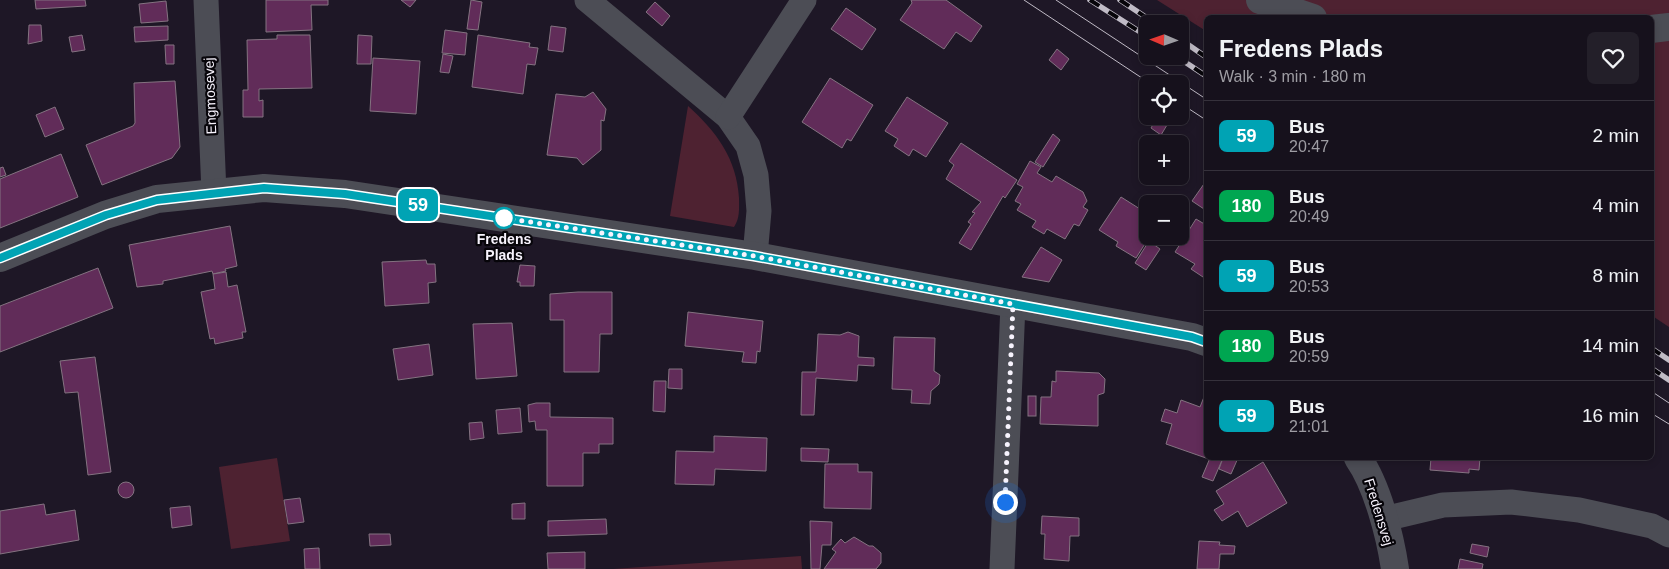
<!DOCTYPE html>
<meta charset="utf-8">
<style>
:root{--surface:#16111c;--page:#231f29;--text:#f1f3f6;--muted:#9e9da3;--line:#35313b}
body{margin:0;font-family:Arial,sans-serif;background:var(--page);color:var(--text);height:100vh;display:flex;flex-direction:column;font-size:19px;white-space:nowrap}
*{box-sizing:border-box;margin:0}
p{font-size:16px;color:var(--muted)}
.icon{flex:none;width:28px;height:28px;fill:none;stroke:currentColor;stroke-width:2;stroke-linecap:round;stroke-linejoin:round}
.map{position:relative;flex:1;overflow:hidden}
.side{position:absolute;left:1204px;top:15px;width:450px;height:445px;display:flex;flex-direction:column;background:var(--surface);border-radius:8px;box-shadow:0 2px 8px #0003,0 0 0 1px var(--line)}
.side>*{flex:none}
.badge{padding:0 10px;border-radius:8px;font-size:18px;line-height:32px}
.needle{width:32px;rotate:272deg}
.fabs{position:absolute;left:1139px;top:15px;display:grid;gap:10px}
.fabs a{display:grid;place-items:center;width:50px;height:50px;border-radius:8px;background:var(--surface);box-shadow:0 2px 8px #0003,0 0 0 1px var(--line);font-size:25px}
.you{position:absolute;width:25px;height:25px;margin:-12px;border:4px solid #fff;border-radius:50%;background:#1a73e8;box-shadow:0 0 0 8px #1a73e833}
.map>.badge{position:absolute;translate:-50% -50%;box-shadow:0 0 0 2px #fff}
.round{display:grid;place-items:center;flex:none;width:52px;height:52px;border-radius:8px;background:var(--page)}
.head{display:flex;align-items:center;justify-content:space-between;height:85px;padding:0 15px}
h1{font-size:24px;font-weight:700;line-height:38px}
ul{padding:0;list-style:none}
li{display:flex;align-items:center;gap:15px;height:70px;padding:0 15px;border-top:1px solid var(--line)}
li div{flex:1}
li b{display:block;font-size:19px}
li em{font-style:normal}
li .badge{min-width:55px;font-weight:700;text-align:center}
.map>svg:first-child{display:block}
</style>
<div class="map">
<svg width="1669" height="569" viewBox="0 0 1669 569">
<rect width="100%" height="100%" fill="#1e1726"/>
<g fill="#4e2231">
<polygon points="1157,0 1669,0 1669,327 1651,315 1651,18 1206,18 1206,31"/>
<path d="M688,106C716,131 737,159 739,198C739,209 740,218 734,227L670,216Z"/>
<polygon points="277,458 290,541 231,549 219,467"/>
<polygon points="801,556 802,569 613,569"/>
</g>
<g fill="#612c59" stroke="#847381">
<polygon points="35,0 85,0 86,6 36,9"/>
<polygon points="266,0 328,0 328,5 311,5 312,30 266,32"/>
<polygon points="401,0 416,0 410,7"/>
<polygon points="471,0 482,2 478,30 467,29"/>
<polygon points="911,0 946,0 982,26 971,42 956,32 944,49 900,20 912,3"/>
<polygon points="166,1 168,21 141,23 139,4"/>
<polygon points="655,2 670,16 662,26 646,12"/>
<polygon points="846,8 876,29 862,50 831,29"/>
<polygon points="29,25 41,25 42,41 28,44"/>
<polygon points="168,26 168,40 135,42 134,27"/>
<polygon points="551,26 566,28 563,52 548,50"/>
<polygon points="445,30 467,33 465,55 442,53"/>
<polygon points="82,35 85,50 72,52 69,37"/>
<polygon points="277,35 310,35 312,88 259,89 259,101 263,100 263,117 243,117 243,90 248,90 247,40 277,39"/>
<polygon points="358,35 372,36 371,64 357,64"/>
<polygon points="478,35 530,43 529,47 538,48 535,65 527,64 523,94 472,87"/>
<polygon points="165,45 174,45 174,64 166,64"/>
<polygon points="1057,49 1069,59 1061,70 1049,60"/>
<polygon points="443,54 453,56 449,73 440,72"/>
<polygon points="373,58 420,61 416,114 370,111"/>
<polygon points="830,78 873,105 851,141 847,139 842,148 802,122"/>
<polygon points="175,81 180,147 172,158 102,185 86,145 133,126 135,123 134,83"/>
<polygon points="593,92 606,109 604,121 601,120 601,150 583,165 577,158 547,155 556,94 585,97"/>
<polygon points="907,97 948,123 926,157 913,149 909,156 894,146 898,139 885,131"/>
<polygon points="55,107 64,129 45,137 36,115"/>
<polygon points="1158,116 1164,116 1170,120 1161,135 1151,128"/>
<polygon points="1053,134 1060,140 1043,167 1035,162"/>
<polygon points="961,143 1017,180 1005,198 1003,196 971,250 959,243 971,224 968,222 975,213 972,212 981,202 946,179 954,165 949,161"/>
<polygon points="61,154 78,197 0,228 0,179"/>
<polygon points="1030,161 1041,167 1037,173 1052,182 1056,176 1083,192 1087,201 1083,207 1088,210 1079,226 1074,224 1065,239 1047,229 1044,234 1032,227 1036,221 1017,210 1021,204 1015,201 1023,187 1017,184"/>
<polygon points="3,167 6,175 0,177 0,168"/>
<polygon points="1206,181 1206,205 1204,209 1192,201"/>
<polygon points="1121,197 1140,209 1145,202 1148,204 1148,239 1136,258 1116,246 1118,242 1099,230"/>
<polygon points="1196,219 1206,225 1206,279 1191,269 1195,264 1175,252"/>
<polygon points="230,226 237,266 225,269 226,271 213,274 212,271 163,281 163,284 137,287 129,245"/>
<polygon points="1149,241 1160,249 1146,270 1135,263"/>
<polygon points="1041,247 1062,260 1049,282 1022,277"/>
<polygon points="426,260 427,264 435,264 436,282 428,283 429,303 385,306 382,262"/>
<polygon points="520,265 535,266 534,286 520,286 520,282 517,282"/>
<polygon points="98,268 113,308 0,352 0,306"/>
<polygon points="226,272 228,287 237,285 246,332 242,332 243,338 215,344 214,338 210,339 201,292 215,289 213,274"/>
<polygon points="578,292 612,292 612,334 600,334 599,372 564,372 564,320 550,320 550,294"/>
<polygon points="688,312 763,321 760,352 757,351 756,363 742,362 744,352 685,346"/>
<polygon points="512,323 517,376 476,379 473,324"/>
<polygon points="848,332 859,336 858,357 874,358 874,366 858,365 857,381 816,378 814,415 801,415 802,372 816,372 818,334 840,335"/>
<polygon points="894,337 935,338 934,371 940,375 939,384 931,391 930,404 911,403 912,390 892,389"/>
<polygon points="429,344 433,375 398,380 393,349"/>
<polygon points="95,357 111,472 88,475 78,392 65,393 60,361"/>
<polygon points="669,369 682,369 682,389 668,388"/>
<polygon points="1056,371 1099,373 1105,379 1104,393 1098,395 1098,426 1040,424 1041,397 1051,397 1052,381 1056,382"/>
<polygon points="654,381 666,381 665,412 653,411"/>
<rect x="1028" y="396" width="8" height="20"/>
<polygon points="1204,397 1206,398 1206,458 1166,444 1172,424 1161,421 1165,409 1177,413 1181,400 1200,407"/>
<polygon points="536,403 550,403 550,417 613,418 613,444 599,444 599,453 583,453 583,486 547,486 547,430 536,430 535,421 529,422 528,405"/>
<polygon points="520,408 522,432 498,434 496,410"/>
<polygon points="482,422 484,438 470,440 469,423"/>
<polygon points="714,436 767,438 766,471 715,469 714,485 675,484 676,451 714,452"/>
<polygon points="801,448 829,449 828,462 801,461"/>
<polygon points="1210,458 1223,458 1213,481 1202,477"/>
<polygon points="1223,458 1238,458 1231,474 1219,469"/>
<polygon points="1431,458 1480,458 1479,470 1469,469 1469,473 1430,470"/>
<polygon points="1263,462 1287,503 1247,527 1238,511 1222,521 1214,510 1224,504 1216,491"/>
<polygon points="825,464 858,464 858,472 872,472 871,509 824,508"/>
<circle cx="126" cy="490" r="8"/>
<polygon points="300,498 304,522 288,524 284,500"/>
<polygon points="525,503 525,519 512,519 512,504"/>
<polygon points="44,504 46,515 75,510 79,540 0,554 0,511"/>
<polygon points="190,506 192,525 172,528 170,508"/>
<polygon points="1042,516 1079,518 1079,536 1070,536 1069,561 1044,559 1045,534 1041,534"/>
<polygon points="606,519 607,534 548,536 548,521"/>
<polygon points="810,521 832,522 831,545 822,545 820,569 811,569"/>
<polygon points="369,534 390,534 391,545 370,546"/>
<polygon points="854,537 869,546 873,546 881,553 881,563 876,569 824,569 836,552 832,549 841,539 845,543"/>
<polygon points="1199,541 1220,542 1219,545 1235,546 1234,554 1220,554 1219,569 1197,569"/>
<polygon points="1472,544 1489,547 1487,557 1470,553"/>
<polygon points="319,548 320,569 305,569 304,549"/>
<polygon points="585,552 585,569 548,569 547,553"/>
<polygon points="1460,559 1483,564 1482,569 1458,569"/>
</g>
<g fill="none" stroke-linecap="round" stroke-linejoin="round">
<g stroke="#4c4d55" stroke-width="25">
<polyline points="206,0 214,193"/>
<polyline points="587,0 728,117 748,146 756,175 759,211 755,256"/>
<polyline points="728,117 804,0"/>
<polyline points="1384,519 1443,505 1511,502 1579,510 1652,526 1669,535"/>
<polyline points="1002,569 1013,304"/>
</g>
<g stroke="#4c4d55" stroke-width="28">
<polyline points="1260,0 1313,18"/>
<polyline points="1651,29 1669,27"/>
<polyline points="0,258 105,215 157,199 264,188 345,194 755,256 1192,337 1206,342"/>
<path d="M1358,458C1377,485 1390,535 1395,569"/>
</g>
<g stroke="#c0bbc6" stroke-width="1">
<polyline points="1024,0 1151,84"/>
<polyline points="1056,0 1206,99"/>
<polyline points="1180,103 1206,120"/>
<polyline points="1651,391 1669,403"/>
<polyline points="1651,413 1669,424"/>
</g>
<g stroke="#c0bbc6" stroke-width="5.5">
<g id="rail">
<polyline points="1090,0 1148,37"/>
<polyline points="1120,0 1156,24"/>
<polyline points="1180,39 1206,57"/>
<polyline points="1176,56 1206,76"/>
<polyline points="1651,348 1669,360"/>
<polyline points="1651,368 1669,380"/>
</g>
</g>
<use href="#rail" stroke="#07050a" stroke-width="4" stroke-dasharray="11" stroke-linecap="butt"/>
</g>
<g fill="none" stroke-linecap="round" stroke-linejoin="round">
<g stroke="#fff" stroke-width="11">
<polyline id="line" points="0,258 106,215 157,200 264,188 345,194 754,256 1192,337 1206,342"/>
</g>
<use href="#line" stroke="#00a3b4" stroke-width="8"/>
<polyline stroke="#f7f3fd" stroke-width="5" stroke-dasharray="0 9" points="504,218 754,256 1013,304 1005,502"/>
</g>
<circle fill="#fff" stroke="#00a3b4" stroke-width="2.5" cx="504" cy="218" r="10"/>
<g text-anchor="middle" dominant-baseline="central" stroke-width="4.5" stroke-linejoin="round" paint-order="stroke">
<g font-size="14" fill="#f7f3fd" stroke="#07050a">
<text transform="translate(210 96) rotate(-92)">Engmosevej</text>
<text transform="translate(1379 512) rotate(73)">Fredensvej</text>
</g>
<g font-size="14" font-weight="bold" fill="#f7f3fd" stroke="#07050a">
<text x="504" y="239">Fredens<tspan x="504" dy="16">Plads</tspan></text>
</g>
</g>
</svg>
<div class="fabs">
<a><svg class="needle" viewBox="-14 -14 28 28"><path d="M0-13l5 13h-10z" fill="#e53935"/><path d="M0 13l5-13h-10z" fill="#9e9da3"/></svg></a>
<a><svg class="icon" aria-label="locate" viewBox="0 0 24 24"><circle cx="12" cy="12" r="6"/><path d="M12 2v4M12 18v4M2 12h4M18 12h4"/></svg></a>
<a>+</a>
<a>−</a>
</div>
<div class="you" style="left:1005px;top:502px"></div>
<b class="badge" style="left:418px;top:205px;background:#00a3b4;color:#fff">59</b>
<section class="side">
<div class="head"><div><h1>Fredens Plads</h1><p>Walk · 3 min · 180 m</p></div><a class="round"><svg class="icon" aria-label="heart" viewBox="0 0 24 24"><path d="M12 20l-8-8c-3-5 5-10 8-4 3-6 11-1 8 4z"/></svg></a></div>
<ul>
<li><span class="badge" style="background:#00a3b4;color:#fff">59</span><div><b>Bus</b><p>20:47</p></div><em>2 min</em></li>
<li><span class="badge" style="background:#00a651;color:#fff">180</span><div><b>Bus</b><p>20:49</p></div><em>4 min</em></li>
<li><span class="badge" style="background:#00a3b4;color:#fff">59</span><div><b>Bus</b><p>20:53</p></div><em>8 min</em></li>
<li><span class="badge" style="background:#00a651;color:#fff">180</span><div><b>Bus</b><p>20:59</p></div><em>14 min</em></li>
<li><span class="badge" style="background:#00a3b4;color:#fff">59</span><div><b>Bus</b><p>21:01</p></div><em>16 min</em></li>
</ul>
</section>
</div>
